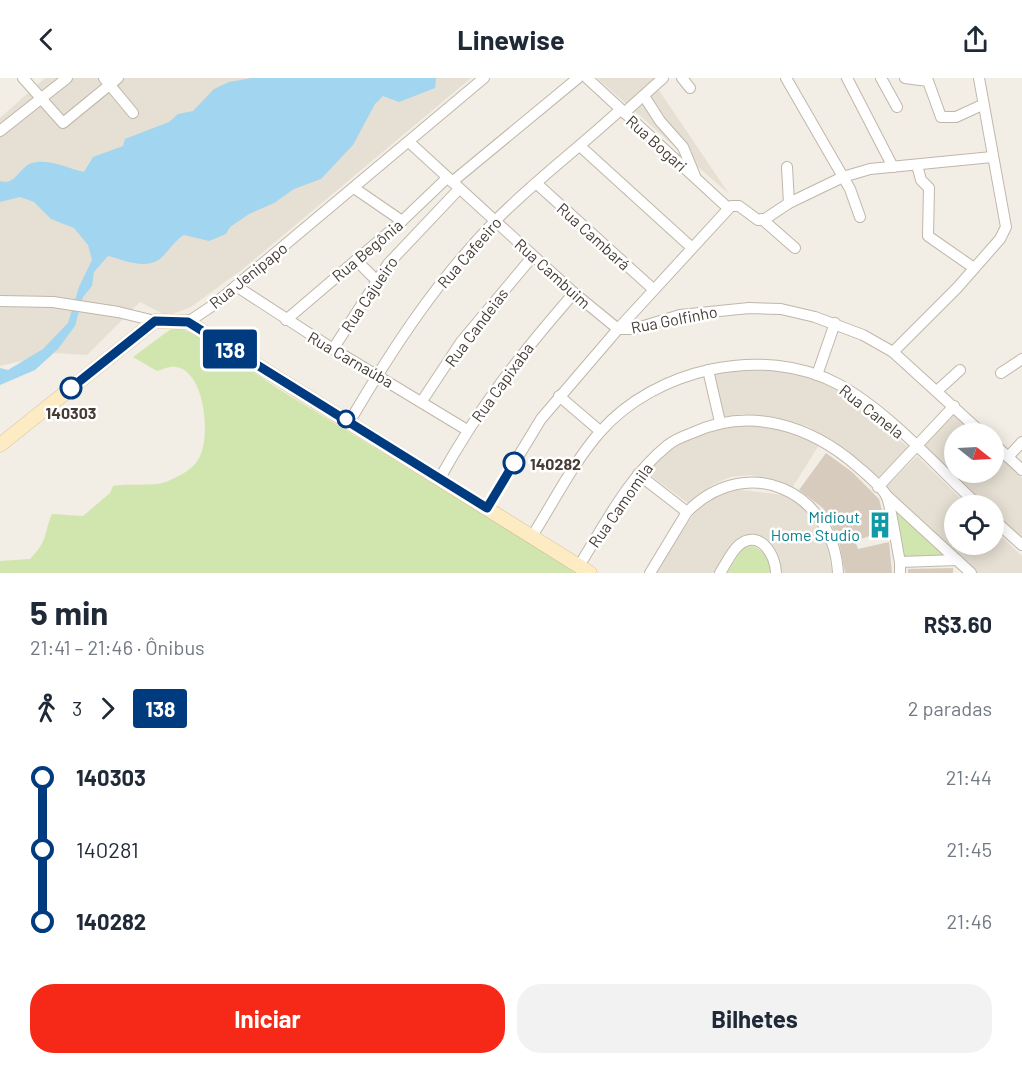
<!DOCTYPE html>
<html lang="pt">
<meta charset="utf-8">
<style>
:root{--surface:#fff;--page:#f2f2f3;--text:#1f2937;--muted:#747a83;--accent:#f62918}
body{margin:0;font-family:Barlow,sans-serif;background:var(--page);color:var(--text);height:100vh;display:flex;flex-direction:column;font-size:22px;white-space:nowrap}
*{box-sizing:border-box;margin:0}
p{font-size:20px;color:var(--muted)}
.icon{flex:none;width:33px;height:33px;fill:none;stroke:currentColor;stroke-width:2;stroke-linecap:round;stroke-linejoin:round}
.map{position:relative;height:495px;overflow:hidden}
.details{display:flex;flex-direction:column;background:var(--surface);flex:1}
.details>*{flex:none}
.badge{padding:0 12px;border-radius:4px;font-size:21px;line-height:39px}
.needle{width:39px;rotate:108deg}
.buttons{position:absolute;left:944px;top:345px;display:grid;gap:12px}
.buttons a{display:grid;place-items:center;width:60px;height:60px;border-radius:50%;background:var(--surface);box-shadow:0 3px 15px #0003;font-size:30px}
.map>.badge{position:absolute;translate:-50% -50%;box-shadow:0 0 0 3px #fff}
.legs{display:flex;align-items:center;gap:9px;height:66px;padding:0 30px;font-size:20px}
.legs p{margin-inline-start:auto}
.head{display:flex;align-items:center;justify-content:space-between;height:102px;padding:0 30px}
h1{font-size:33px;font-weight:700;line-height:45px}
.primary-button{display:flex;gap:12px;margin-top:auto;padding:12px 30px}
.primary-button a{flex:1;height:69px;border-radius:24px;background:var(--accent);color:#fff;font-size:24px;font-weight:700;line-height:69px;text-align:center}
.primary-button a+a{background:var(--page);color:var(--text)}
ul{padding:0 30px;list-style:none}
li{display:flex;align-items:center;gap:21px;height:72px;font-size:22px}
li i{display:grid;place-items:center;width:9px;height:100%;margin:0 8px;background:currentColor}
li i::after{content:'';width:15px;height:15px;margin:-8px;border:4px solid;border-radius:50%;background:var(--surface)}
li p{margin-inline-start:auto}
li:first-child i{background:linear-gradient(#0000 50%,currentColor 0)}
li:last-child i{background:linear-gradient(currentColor 50%,#0000 0)}
header{display:flex;justify-content:space-between;align-items:center;height:78px;padding:0 30px;background:var(--surface);font-size:27px;font-weight:700}
.map>svg:first-child{display:block}
</style>
<header><svg class="icon" aria-label="back" viewBox="0 0 24 24"><path d="M15 5l-7 7 7 7"/></svg>Linewise<svg class="icon" aria-label="share" viewBox="0 0 24 24"><path d="M12 15V3M7 8l5-5 5 5M5 13v7h14v-7"/></svg></header>
<div class="map">
<svg width="1022" height="495" viewBox="0 0 1022 495">
<rect width="100%" height="100%" fill="#f2ede5"/>
<g fill="#e6dfd3">
<polygon points="45,0 471,0 244,190 191,229 167,238 140,224 87,277 55,275 0,288 0,40"/>
<polygon points="597,0 659,0 654,5 729,116"/>
<polygon points="730,292 782,293 810,299 843,315 908,369 877,401 832,362 807,348 774,339 743,336 722,339 714,296"/>
<polygon points="954,335 975,355 954,356 954,394 993,394 993,373 1022,400 1022,460 993,433 993,428 987,427 923,368"/>
<polygon points="731,348 777,348 821,364 792,410 752,397 730,399 714,406 688,425 646,394 662,377 688,362 710,351"/>
<polygon points="917,378 967,427 954,428 954,466 993,466 993,451 1022,478 1022,495 975,495 886,409"/>
<polygon points="734,411 783,417 801,428 819,449 826,464 832,495 778,495 776,474 770,466 761,461 748,460 715,495 654,495 696,433 721,416"/>
</g>
<g fill="#d1e6ae">
<path d="M175,248L201,259L277,310L579,495H0V483L30,481C49,461 43,457 52,436L83,438L110,415L113,408C128,405 156,409 168,403C178,399 193,391 198,382C212,361 205,291 175,289C169,288 162,292 157,293L133,279Z"/>
<polygon points="893,426 951,481 902,479"/>
<path d="M753,468C766,474 770,481 771,495H727L743,469Z"/>
</g>
<path fill="#a2d5ef" d="M252,0H436L435,10L399,24L383,18L375,26L353,67L321,101L294,111L274,125L249,136L230,149L226,156L209,163L184,157C174,163 169,173 160,181C145,192 124,182 108,178L94,194L92,208L83,219L75,248L58,271L35,292L0,307V290L8,292L43,271L68,245L79,209L92,182L88,167L74,150L51,141L34,124L20,119L0,124V103C16,108 19,89 32,85C48,80 68,90 84,94L93,79L123,68L125,61L169,44L178,36L193,33L214,11L229,4Z"/>
<g fill="#d7cbbe">
<polygon points="826,375 852,394 879,421 887,452 855,463 858,471 889,464 892,495 845,495 839,463 823,430 799,412"/>
<polygon points="953,490 953,495 908,495 908,491"/>
</g>
<g fill="none" stroke-linecap="round" stroke-linejoin="round">
<g stroke="#c0b7ab" stroke-width="12">
<g id="street">
<polyline points="23,0 63,45 118,0"/>
<polyline points="104,0 133,35"/>
<polyline points="587,0 728,130"/>
<polyline points="682,0 690,10"/>
<polyline points="786,0 850,111 860,139"/>
<polyline points="847,0 893,89"/>
<polyline points="881,0 897,29"/>
<polyline points="905,0 928,3 941,39 956,39 982,27"/>
<polyline points="644,18 660,43 683,69 695,98"/>
<polyline points="624,35 663,0"/>
<polyline points="0,53 67,0"/>
<polyline points="409,64 574,215 618,251 731,128 739,128 758,142 765,141 789,125 843,99 870,91 992,79"/>
<polyline points="581,69 691,169"/>
<polyline points="917,87 921,102 929,110 928,158 974,190"/>
<polyline points="787,89 789,125"/>
<polyline points="452,104 578,0"/>
<polyline points="536,105 653,211"/>
<polyline points="354,110 402,143"/>
<polyline points="762,141 795,170"/>
<polyline points="356,182 376,202"/>
<polyline points="236,208 333,271 467,352"/>
<polyline points="0,223 53,224 118,234 155,243"/>
<polyline points="286,242 402,143 447,100"/>
<polyline points="188,244 212,228 484,0"/>
<polyline points="333,271 388,186 459,111"/>
<polyline points="893,274 957,210 1000,161 1006,149 979,0"/>
<polyline points="708,292 720,344"/>
<polyline points="1001,295 1022,281"/>
<polyline points="817,297 835,245"/>
<polyline points="938,312 960,292"/>
<polyline points="559,318 600,353"/>
<polyline points="422,323 461,264 533,178"/>
<path d="M350,343C392,271 438,201 497,141C536,102 580,69 620,32"/>
<polyline points="993,365 1022,392"/>
<polyline points="1008,379 1022,364"/>
<polyline points="638,396 687,434"/>
<path d="M440,400C480,328 520,277 574,215"/>
<polyline points="878,409 954,328"/>
<polyline points="886,417 971,495"/>
<polyline points="487,430 541,341 618,251 634,251 680,237 749,230 781,231 815,239 863,257 893,274 983,356"/>
<polyline points="993,441 1022,467"/>
<path d="M531,460C553,425 573,385 600,354C655,291 763,266 838,306C888,333 937,389 979,428"/>
<polyline points="900,484 957,482"/>
<path d="M579,488C605,446 629,398 668,367C675,361 684,358 692,355C751,328 811,348 857,388C866,396 880,407 886,417C891,426 897,471 900,484V495"/>
<path d="M650,495L687,434C747,373 833,413 838,495"/>
<path d="M720,495C726,486 731,474 739,467C760,450 776,478 776,495"/>
</g>
</g>
<g stroke="#d2bd96" stroke-width="15">
<polyline id="secondary" points="0,367 155,243 188,244 590,495"/>
</g>
<use href="#street" stroke="#fff" stroke-width="10"/>
<use href="#secondary" stroke="#fdebc4" stroke-width="14"/>
</g>
<g fill="none" stroke-linecap="round" stroke-linejoin="round">
<g stroke="#fff" stroke-width="14">
<polyline id="line-1" points="71,310 155,243 188,244 487,430 514,385"/>
</g>
<use href="#line-1" stroke="#003b80" stroke-width="9"/>
</g>
<defs>
<g id="building-bare" transform="scale(2.07)"><path d="M-4-6H4V6H1V3H-1V6H-4ZM-2.5-4.3h1.7v1.8h-1.7ZM.8-4.3h1.7v1.8H.8ZM-2.5-1h1.7V.8h-1.7ZM.8-1h1.7V.8H.8Z" fill="#0f9aa8" stroke="#fff" stroke-width="2.5" paint-order="stroke"/></g>
</defs>
<g fill-rule="evenodd">
<use href="#building-bare" x="880" y="447"/>
</g>
<g fill="#fff" stroke="#003b80" stroke-width="3">
<circle cx="71" cy="310" r="10"/>
<circle cx="346" cy="341" r="8"/>
<circle cx="514" cy="385" r="10"/>
</g>
<g text-anchor="middle" dominant-baseline="central" stroke-width="5" stroke-linejoin="round" paint-order="stroke">
<g font-size="16" fill="#453d35" stroke="#fff">
<text transform="translate(657 65) rotate(42)">Rua Bogari</text>
<text transform="translate(594 158) rotate(42)">Rua Cambará</text>
<text transform="translate(367 172) rotate(-40)">Rua Begônia</text>
<text transform="translate(469 174) rotate(-49)">Rua Cafeeiro</text>
<text transform="translate(553 195) rotate(42)">Rua Cambuim</text>
<text transform="translate(248 197) rotate(-39)">Rua Jenipapo</text>
<text transform="translate(369 216) rotate(-56)">Rua Cajueiro</text>
<text transform="translate(674 241) rotate(-11)">Rua Golfinho</text>
<text transform="translate(476 249) rotate(-53)">Rua Candeias</text>
<text transform="translate(351 281) rotate(30)">Rua Carnaúba</text>
<text transform="translate(502 304) rotate(-54)">Rua Capixaba</text>
<text transform="translate(872 333) rotate(38)">Rua Canela</text>
<text transform="translate(620 427) rotate(-55)">Rua Camomila</text>
</g>
<g font-size="16" font-weight="bold" fill="#453d35" stroke="#fff">
<text x="71" y="334">140303</text>
<text x="530" y="385" text-anchor="start">140282</text>
</g>
<g font-size="16" fill="#0d838f" stroke="#fff" text-anchor="end">
<text x="860" y="438">Midiout<tspan x="860" dy="18">Home Studio</tspan></text>
</g>
</g>
</svg>
<div class="buttons">
<a><svg class="needle" viewBox="-14 -14 28 28"><path d="M0-13l5 13h-10z" fill="#e53935"/><path d="M0 13l5-13h-10z" fill="#747a83"/></svg></a>
<a><svg class="icon" aria-label="locate" viewBox="0 0 24 24"><circle cx="12" cy="12" r="6"/><path d="M12 2v4M12 18v4M2 12h4M18 12h4"/></svg></a>
</div>
<b class="badge" style="left:230px;top:271px;background:#003b80;color:#fff">138</b>
</div>
<section class="details">
<div class="head"><div><h1>5 min</h1><p>21:41 – 21:46 · Ônibus</p></div><b>R$3.60</b></div>
<div class="legs"><svg class="icon" aria-label="walk" viewBox="0 0 24 24"><circle cx="13" cy="4" r="2"/><path d="M13 8l-2 6 4 7M11 14l-3 7M7 12l3-4h3l4 4"/></svg>3<svg class="icon" aria-label="forward" viewBox="0 0 24 24"><path d="M9 5l7 7-7 7"/></svg><b class="badge" style="background:#003b80;color:#fff">138</b><p>2 paradas</p></div>
<ul>
<li><i style="color:#003b80"></i><b>140303</b><p>21:44</p></li>
<li><i style="color:#003b80"></i><span>140281</span><p>21:45</p></li>
<li><i style="color:#003b80"></i><b>140282</b><p>21:46</p></li>
</ul>
<div class="primary-button"><a>Iniciar</a><a>Bilhetes</a></div>
</section>
